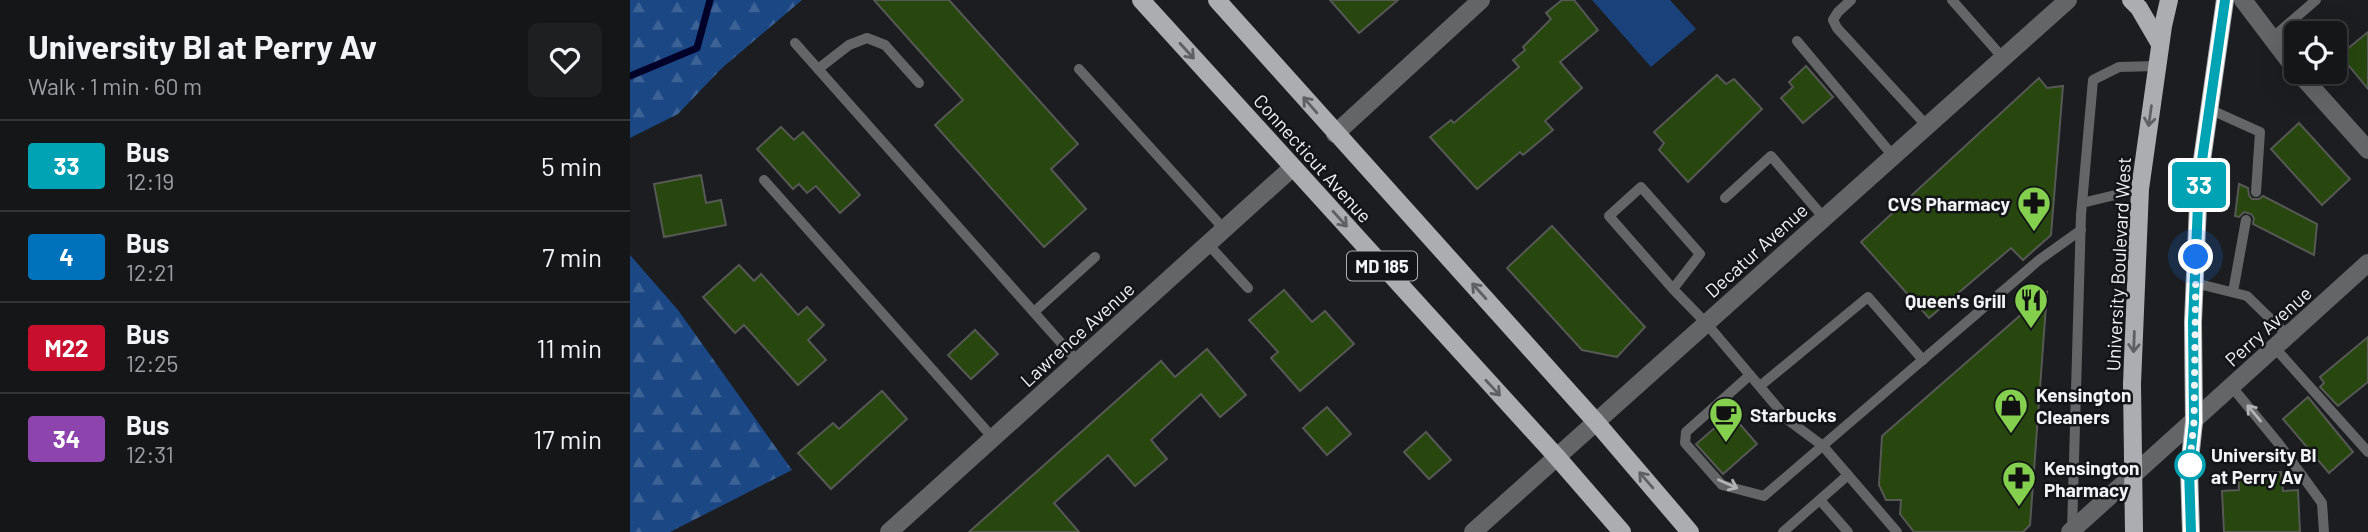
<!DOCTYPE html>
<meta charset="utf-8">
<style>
:root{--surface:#141618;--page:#1d1f21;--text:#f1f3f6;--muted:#9d9fa2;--line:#333537}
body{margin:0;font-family:Barlow,sans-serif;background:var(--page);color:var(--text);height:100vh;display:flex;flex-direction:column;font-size:26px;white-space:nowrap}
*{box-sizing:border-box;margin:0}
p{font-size:23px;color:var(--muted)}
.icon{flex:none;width:38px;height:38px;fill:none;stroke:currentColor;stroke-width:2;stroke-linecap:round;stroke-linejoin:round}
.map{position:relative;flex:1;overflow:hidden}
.details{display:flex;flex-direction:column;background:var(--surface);width:630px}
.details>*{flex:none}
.badge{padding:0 14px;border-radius:5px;font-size:24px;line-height:46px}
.buttons{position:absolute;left:1654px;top:21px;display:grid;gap:14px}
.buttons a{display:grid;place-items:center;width:63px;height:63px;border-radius:10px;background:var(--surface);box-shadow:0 7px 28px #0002,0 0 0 2px var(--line);font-size:35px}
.you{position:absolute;width:35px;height:35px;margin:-18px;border:5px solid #fff;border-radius:50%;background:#1a73e8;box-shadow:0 0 0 10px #1a73e833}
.map>.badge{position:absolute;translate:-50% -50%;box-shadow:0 0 0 4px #fff}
.round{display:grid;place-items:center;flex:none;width:74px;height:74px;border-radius:10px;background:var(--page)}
.headline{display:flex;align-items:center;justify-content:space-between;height:119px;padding:0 28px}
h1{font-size:33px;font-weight:700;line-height:52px}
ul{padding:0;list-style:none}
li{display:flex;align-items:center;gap:21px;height:91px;padding:0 28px;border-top:2px solid var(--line)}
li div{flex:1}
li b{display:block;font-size:26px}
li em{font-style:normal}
li .badge{min-width:77px;font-weight:700;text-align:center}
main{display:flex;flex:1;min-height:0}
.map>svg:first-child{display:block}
</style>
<main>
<section class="details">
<div class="headline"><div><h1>University Bl at Perry Av</h1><p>Walk · 1 min · 60 m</p></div><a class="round"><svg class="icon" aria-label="heart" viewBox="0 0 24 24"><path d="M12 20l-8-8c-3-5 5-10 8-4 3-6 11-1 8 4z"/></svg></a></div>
<ul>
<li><span class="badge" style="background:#00a3b4;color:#fff">33</span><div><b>Bus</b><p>12:19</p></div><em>5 min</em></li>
<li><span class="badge" style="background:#0072bc;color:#fff">4</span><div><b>Bus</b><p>12:21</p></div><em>7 min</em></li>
<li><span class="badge" style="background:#c8102e;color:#fff">M22</span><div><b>Bus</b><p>12:25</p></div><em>11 min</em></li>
<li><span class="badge" style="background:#8e44ad;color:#fff">34</span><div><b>Bus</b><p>12:31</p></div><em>17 min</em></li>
</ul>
</section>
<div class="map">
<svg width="1738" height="532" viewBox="0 0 1738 532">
<defs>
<pattern id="forest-firs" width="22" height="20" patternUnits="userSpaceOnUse" patternTransform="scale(1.75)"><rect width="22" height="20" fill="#1b4784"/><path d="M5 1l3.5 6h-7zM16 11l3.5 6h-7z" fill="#3d6296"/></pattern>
</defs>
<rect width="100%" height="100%" fill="#1b1d20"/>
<polygon fill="#1a4179" points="962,0 1040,0 1066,29 1021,67"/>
<g fill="url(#forest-firs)">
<polygon points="0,0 172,0 92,68 48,114 0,138"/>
<polygon points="0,255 48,310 162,470 40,532 0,532"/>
</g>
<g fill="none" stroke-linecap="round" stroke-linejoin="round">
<polyline stroke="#000029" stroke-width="7" points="0,76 67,48 80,0"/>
</g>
<g fill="#27470e" stroke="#565854" stroke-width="2">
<polygon points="244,0 319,0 448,144 421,169 456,209 414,247 305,125 333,100"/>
<polygon points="700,0 768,0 729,33"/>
<polygon points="932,0 944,0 968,30 930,62 952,88 915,121 923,130 893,155 890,152 847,189 800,137 821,120 824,123 889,67 883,60 895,50 893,47 921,19 916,13"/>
<polygon points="1738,32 1738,89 1710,55"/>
<polygon points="1176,66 1203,97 1173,123 1151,98 1163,87 1159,82"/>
<polygon points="1087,75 1096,84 1104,79 1132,109 1058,182 1029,150 1034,143 1024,132"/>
<polygon points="1409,78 1417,88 1433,86 1421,235 1393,260 1381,248 1299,318 1231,242"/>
<polygon points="1669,123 1720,179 1692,205 1641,149"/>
<polygon points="151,127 164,140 173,132 230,195 210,213 186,186 177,193 169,184 163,189 127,149"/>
<polygon points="71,175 76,203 91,200 96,225 34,237 24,184"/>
<polygon points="1609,184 1618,188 1619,195 1622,199 1629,199 1633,196 1687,224 1684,255 1623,224 1624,218 1621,214 1614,212 1609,217 1605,216"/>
<polygon points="922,226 1015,327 987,357 952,350 877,268"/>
<polygon points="109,265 124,281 131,274 168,315 177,307 194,325 178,340 196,360 168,385 114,325 105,333 73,297"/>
<polygon points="654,290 682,322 695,311 724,344 670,391 641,358 648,352 619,320"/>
<polygon points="1417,292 1400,525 1393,532 1284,532 1270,514 1271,500 1256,500 1249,485 1252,436"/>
<polygon points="345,330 368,354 341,379 318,355"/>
<polygon points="1738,337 1738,382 1708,406 1690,387 1694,383 1690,377"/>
<polygon points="577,349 616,395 590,417 571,394 521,440 537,459 505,486 478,455 424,503 449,532 339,532 531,361 545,377"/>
<polygon points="252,391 277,419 201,489 168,453 203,423 209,429"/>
<polygon points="1678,397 1723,452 1699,473 1653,419"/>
<polygon points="697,407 721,434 697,455 673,428"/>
<polygon points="1101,414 1127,444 1093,474 1066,444"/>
<polygon points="796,432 821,460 799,479 774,452"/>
<polygon points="1651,472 1653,491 1668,490 1670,532 1594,532 1592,491 1609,490 1608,474"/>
</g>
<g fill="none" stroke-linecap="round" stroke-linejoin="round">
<g stroke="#636566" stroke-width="10">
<polyline points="1221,0 1208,12 1203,20 1207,28 1297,126"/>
<polyline points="1322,0 1373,58"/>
<polyline points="1643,37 1686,0"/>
<polyline points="1167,41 1263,156"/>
<polyline points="165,43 448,362"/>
<polyline points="188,69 219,45 237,38 255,45 289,83"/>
<polyline points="449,69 594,229"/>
<polyline points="1579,109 1630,132 1626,192"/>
<polyline points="134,180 363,438"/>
<polyline points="1095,198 1141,156 1194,218"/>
<polyline points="1452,203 1510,189"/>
<polyline points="578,244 618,288"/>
<polyline points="1565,283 1617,296 1658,336"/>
<polyline points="1043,289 1070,254 1011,187 979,216 1043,289 1076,323 1158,420 1193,446 1267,532"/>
<polyline points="1603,292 1616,220"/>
<polyline points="404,312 465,257"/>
<polyline points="1645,348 1738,452"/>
<polyline points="1120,375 1056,432 1055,443 1092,485 1134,496 1409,260 1451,230"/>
<polyline points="1130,386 1238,297 1293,360"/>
<polyline points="1602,387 1649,444 1692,503 1694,532"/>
<polyline points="1190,500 1218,532"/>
<polyline points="1442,531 1451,215 1463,80 1489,67 1527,66"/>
<polyline points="1153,532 1218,475"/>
</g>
<g stroke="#636566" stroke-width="18">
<polyline points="1613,0 1666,70"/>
<polyline points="1668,72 1738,150"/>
<polyline points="705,134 851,0"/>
<polyline points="259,532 663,167"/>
<polyline points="843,532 1438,0"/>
<polyline points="1440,532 1738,263"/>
</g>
<g stroke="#abadb1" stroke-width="18">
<polyline points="511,0 926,456 992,532"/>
<polyline points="587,0 966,422 1060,532"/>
<polyline points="1501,0 1509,8 1530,44"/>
<polyline points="1504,532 1502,384 1510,189 1533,26 1539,0"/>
<polyline points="1561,532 1559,469 1564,422 1563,322 1569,181 1595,0"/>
</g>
</g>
<defs><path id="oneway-shaft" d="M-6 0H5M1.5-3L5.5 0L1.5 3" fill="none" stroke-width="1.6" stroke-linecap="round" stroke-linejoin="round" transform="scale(1.75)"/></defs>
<g stroke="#5e6064">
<use href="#oneway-shaft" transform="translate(557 51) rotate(48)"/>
<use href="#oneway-shaft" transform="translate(680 105) rotate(-131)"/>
<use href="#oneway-shaft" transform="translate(1520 116) rotate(98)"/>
<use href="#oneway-shaft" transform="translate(710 219) rotate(48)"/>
<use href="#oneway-shaft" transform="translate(849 291) rotate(-132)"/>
<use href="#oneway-shaft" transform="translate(1504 342) rotate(92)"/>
<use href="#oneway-shaft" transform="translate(863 388) rotate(47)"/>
<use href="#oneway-shaft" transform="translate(1016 480) rotate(-131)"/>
</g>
<g stroke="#b2b3b5">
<use href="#oneway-shaft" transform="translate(1624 413) rotate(-130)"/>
<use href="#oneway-shaft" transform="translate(1098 484) rotate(24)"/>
</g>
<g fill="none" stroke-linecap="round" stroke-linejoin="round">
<g stroke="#fff" stroke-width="16">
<polyline id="line" points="1561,532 1559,469 1564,422 1563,322 1569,181 1595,0"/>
</g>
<use href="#line" stroke="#00a3b4" stroke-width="10"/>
<polyline stroke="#f2f3f5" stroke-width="7" stroke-dasharray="0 12.6" points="1560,465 1559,469 1564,422 1566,257"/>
</g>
<defs>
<g id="pharmacy-pin" transform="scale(1.75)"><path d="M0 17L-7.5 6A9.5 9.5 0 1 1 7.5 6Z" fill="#84d04e" stroke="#121417"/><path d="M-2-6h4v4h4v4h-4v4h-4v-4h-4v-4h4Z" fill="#111"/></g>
<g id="restaurant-pin" transform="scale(1.75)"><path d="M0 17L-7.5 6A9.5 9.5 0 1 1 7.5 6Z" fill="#84d04e" stroke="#121417"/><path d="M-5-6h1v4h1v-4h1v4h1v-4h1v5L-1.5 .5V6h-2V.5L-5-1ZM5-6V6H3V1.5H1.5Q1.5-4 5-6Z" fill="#111"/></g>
<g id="shop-pin" transform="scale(1.75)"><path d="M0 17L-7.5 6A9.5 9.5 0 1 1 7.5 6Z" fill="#84d04e" stroke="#121417"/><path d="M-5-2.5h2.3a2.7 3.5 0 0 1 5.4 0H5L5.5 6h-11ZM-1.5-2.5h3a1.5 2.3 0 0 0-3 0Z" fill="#111"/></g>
<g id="cafe-pin" transform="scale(1.75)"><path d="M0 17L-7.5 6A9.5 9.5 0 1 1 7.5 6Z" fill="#84d04e" stroke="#121417"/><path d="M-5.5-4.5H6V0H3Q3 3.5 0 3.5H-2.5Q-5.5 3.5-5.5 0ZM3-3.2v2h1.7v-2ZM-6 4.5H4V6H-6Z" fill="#111"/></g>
</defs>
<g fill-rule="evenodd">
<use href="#pharmacy-pin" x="1404" y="203"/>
<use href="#restaurant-pin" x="1401" y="300"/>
<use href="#shop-pin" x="1381" y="405"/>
<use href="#cafe-pin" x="1096" y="414"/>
<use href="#pharmacy-pin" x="1389" y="478"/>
</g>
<circle fill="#fff" stroke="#00a3b4" stroke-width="3.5" cx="1560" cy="465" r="14"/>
<g text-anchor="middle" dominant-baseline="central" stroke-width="5" stroke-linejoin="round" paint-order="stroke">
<rect fill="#121417" stroke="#afb0b2" stroke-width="2" x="717" y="251.5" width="70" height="29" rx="5"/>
<g font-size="18" font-weight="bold" fill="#f2f3f5">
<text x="752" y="266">MD 185</text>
</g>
<g font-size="19" fill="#f2f3f5" stroke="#121417">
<text transform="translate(683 158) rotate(48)">Connecticut Avenue</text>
<text transform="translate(1126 250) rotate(-42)">Decatur Avenue</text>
<text transform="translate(1488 264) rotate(-87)">University Boulevard West</text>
<text transform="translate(1638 326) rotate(-42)">Perry Avenue</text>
<text transform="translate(447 334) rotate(-42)">Lawrence Avenue</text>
</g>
<g font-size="19" font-weight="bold" fill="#f2f3f5" stroke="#121417" text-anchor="start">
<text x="1380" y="203" text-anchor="end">CVS Pharmacy</text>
<text x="1376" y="300" text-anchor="end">Queen's Grill</text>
<text x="1406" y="394">Kensington<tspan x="1406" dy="22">Cleaners</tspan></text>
<text x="1120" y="414">Starbucks</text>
<text x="1414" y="467">Kensington<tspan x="1414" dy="22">Pharmacy</tspan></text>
</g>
<g font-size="19" font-weight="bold" fill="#f2f3f5" stroke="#121417" text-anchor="start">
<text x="1581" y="454">University Bl<tspan x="1581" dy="22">at Perry Av</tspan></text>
</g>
</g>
</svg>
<div class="buttons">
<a><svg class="icon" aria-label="locate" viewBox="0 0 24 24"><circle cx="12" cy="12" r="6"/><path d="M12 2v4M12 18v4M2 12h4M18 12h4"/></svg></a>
</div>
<div class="you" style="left:1566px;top:257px"></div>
<b class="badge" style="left:1569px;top:185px;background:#00a3b4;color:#fff">33</b>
</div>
</main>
